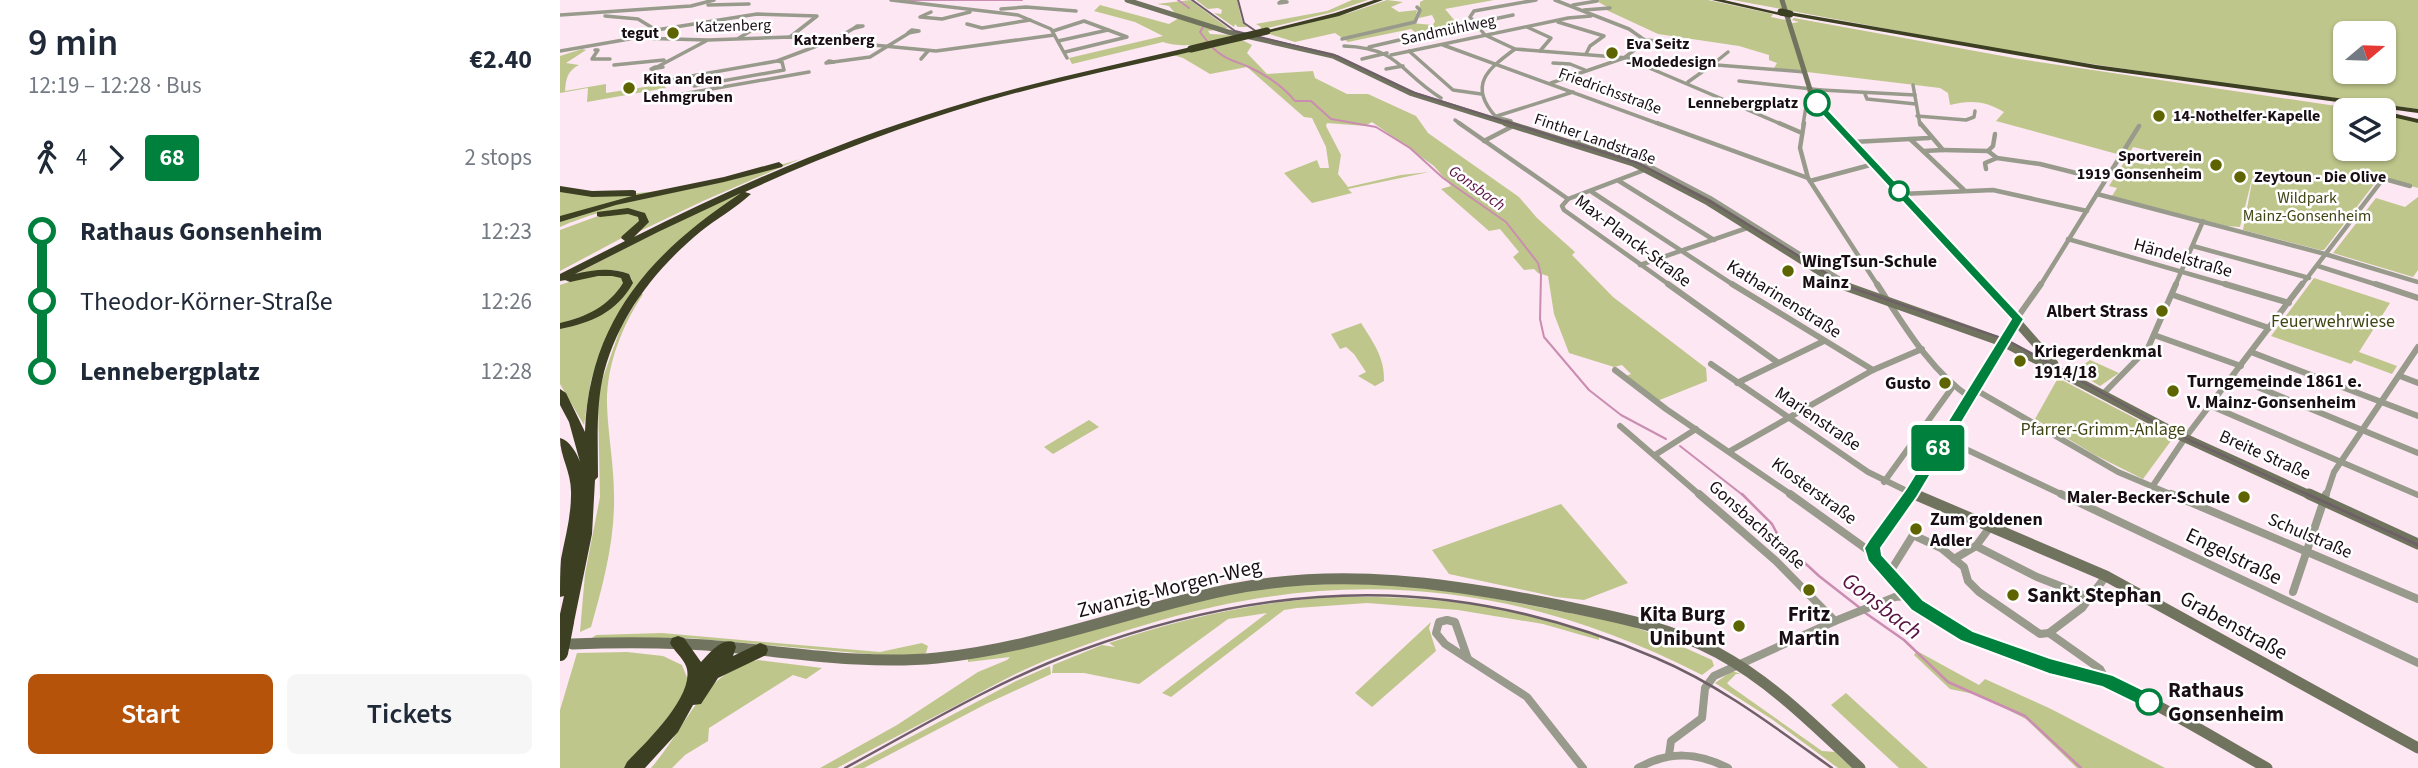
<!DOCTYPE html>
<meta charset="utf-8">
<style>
:root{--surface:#fff;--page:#f6f6f7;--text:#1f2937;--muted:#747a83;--accent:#b45309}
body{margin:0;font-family:"Source Sans 3",sans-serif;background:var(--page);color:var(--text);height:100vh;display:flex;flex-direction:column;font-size:26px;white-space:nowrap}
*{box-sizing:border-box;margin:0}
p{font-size:23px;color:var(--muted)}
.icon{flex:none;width:38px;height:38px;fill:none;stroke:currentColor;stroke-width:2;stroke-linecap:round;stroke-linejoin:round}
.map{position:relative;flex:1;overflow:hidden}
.sheet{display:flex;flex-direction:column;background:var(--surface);width:560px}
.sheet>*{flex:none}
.badge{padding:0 14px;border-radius:5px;font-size:24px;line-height:46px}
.needle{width:46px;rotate:71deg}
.fabs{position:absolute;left:1773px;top:21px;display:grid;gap:14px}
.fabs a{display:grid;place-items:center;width:63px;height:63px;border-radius:10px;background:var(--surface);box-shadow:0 2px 5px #0004;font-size:35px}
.map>.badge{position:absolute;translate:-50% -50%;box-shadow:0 0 0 4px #fff}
.legs{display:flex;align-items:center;gap:10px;height:77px;padding:0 28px;font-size:23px}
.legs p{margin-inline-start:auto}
.headline{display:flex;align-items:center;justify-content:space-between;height:119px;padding:0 28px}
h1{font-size:38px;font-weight:600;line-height:52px}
.primary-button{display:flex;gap:14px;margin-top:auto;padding:14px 28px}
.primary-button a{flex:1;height:80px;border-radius:10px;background:var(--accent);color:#fff;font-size:28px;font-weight:600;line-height:80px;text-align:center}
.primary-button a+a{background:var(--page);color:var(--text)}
ul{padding:0 28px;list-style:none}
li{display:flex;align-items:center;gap:24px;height:70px;font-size:26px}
li i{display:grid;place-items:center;width:10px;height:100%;margin:0 9px;background:currentColor}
li i::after{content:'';width:18px;height:18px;margin:-9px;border:5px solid;border-radius:50%;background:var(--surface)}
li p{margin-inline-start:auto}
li:first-child i{background:linear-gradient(#0000 50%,currentColor 0)}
li:last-child i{background:linear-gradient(currentColor 50%,#0000 0)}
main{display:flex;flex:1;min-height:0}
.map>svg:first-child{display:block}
</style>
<main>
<section class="sheet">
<div class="headline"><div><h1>9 min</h1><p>12:19 – 12:28 · Bus</p></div><b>€2.40</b></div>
<div class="legs"><svg class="icon" aria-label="walk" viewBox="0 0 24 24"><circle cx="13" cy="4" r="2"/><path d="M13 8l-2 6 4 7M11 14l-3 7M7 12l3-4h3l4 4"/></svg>4<svg class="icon" aria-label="forward" viewBox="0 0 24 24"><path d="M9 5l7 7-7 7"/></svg><b class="badge" style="background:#00803d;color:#fff">68</b><p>2 stops</p></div>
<ul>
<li><i style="color:#00803d"></i><b>Rathaus Gonsenheim</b><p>12:23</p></li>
<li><i style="color:#00803d"></i><span>Theodor-Körner-Straße</span><p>12:26</p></li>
<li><i style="color:#00803d"></i><b>Lennebergplatz</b><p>12:28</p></li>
</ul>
<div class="primary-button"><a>Start</a><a>Tickets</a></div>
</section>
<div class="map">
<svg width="1858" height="768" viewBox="0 0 1858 768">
<rect width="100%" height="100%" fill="#fce7f3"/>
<g fill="#bfc68b" fill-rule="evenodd">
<polygon points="630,0 668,28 660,29 615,13 609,6 597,4"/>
<polygon points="636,0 677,0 682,21 687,27 678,27 675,24 674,27 654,13 661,14 662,10 658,8 648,9"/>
<polygon points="792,0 808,0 773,12 700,30 701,27 696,24 767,11"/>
<polygon points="827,0 843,2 831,7 839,12 857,10 855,20 851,23 873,25 875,21 872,15 859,18 860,2 864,0 934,0 885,9 905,33 865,40 851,29 788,42 775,33 735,42 706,33 789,13"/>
<path d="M1035,0H1148L1213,14L1211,17L1226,20L1227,24L1239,22L1232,20L1234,18L1459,59L1803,110H1785V149H1824V114L1828,115L1858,122V188L1808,174L1818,179L1764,250H1760L1683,230L1694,171L1680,227L1666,226L1552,196L1557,188L1549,186L1565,161L1590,165L1595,152L1573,147L1568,157L1436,121L1444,112C1425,101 1411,100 1390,105L1388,93L1380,88L1214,68L1217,63L1209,60V55L1179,46L1098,34L1042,8L1047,7Z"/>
<path d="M1173,0H1858V109L1652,82L1446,51ZM1785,33H1824V72H1785Z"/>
<path d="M540,5L609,24L619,18L655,30L648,31L650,34L672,35C653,44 623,49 603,42L512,64L509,58L603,36L575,22L534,11Z"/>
<polygon points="674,40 682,40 692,45 687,53 707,74 753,71 755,78 787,94 808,94 856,116 868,133 959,197 977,218 1015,252 1012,255 1053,297 1146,368 1147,381 1097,401 1066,376 1071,374 1062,365 1054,367 1009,353 994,314 988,276 978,273 974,269 964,270 953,257 959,252 940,229 929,231 881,189 891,186 874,166 812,122 805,126 767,123 766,126 781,155 778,174 788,187 841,175 869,172 788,189 792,193 752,203 724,173 757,160 760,168 769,168 766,147 752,118 744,117 687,67 650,74 623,58 613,55 672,43"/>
<path d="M22,49L26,50L6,63L19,65C7,71 6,79 5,91L46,84V93L104,84L106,88L27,102L28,88L0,93V56Z"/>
<path d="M240,159L143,201L74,234L87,219L85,214C64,201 21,218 0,227V220L30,210L175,179Z"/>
<path d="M188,190L106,255L42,349L31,380L24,425L0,384V328L23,322L72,282V279C59,260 17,277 0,282L163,198Z"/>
<polygon points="0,191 56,195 100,191 0,217"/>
<polygon points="1858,197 1858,270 1853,277 1773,253 1816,198 1845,207"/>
<polygon points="75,213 81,220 60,239 0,271 0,230 38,216"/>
<polygon points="58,274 65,283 43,309 0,324 0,285 26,276"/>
<polygon points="1754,278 1830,303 1799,352 1837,366 1832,374 1794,360 1791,364 1711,336"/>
<path d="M81,294H83C62,326 46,366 47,405C48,435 54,465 54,496C55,540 43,585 31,627L20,632L25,574L40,497L38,401L41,383L61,327Z"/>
<path d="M801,323C813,342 825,358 824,381L815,386L798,376L806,372L794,354L786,347L780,349L771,334Z"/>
<polygon points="1530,360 1559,373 1540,386 1515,371"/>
<polygon points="1498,378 1613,438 1583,479 1535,455 1475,419"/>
<polygon points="529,420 539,427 493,454 484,447"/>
<polygon points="1001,504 1068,583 1024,600 996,597 889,574 872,550"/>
<path d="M853,583L1057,622C1091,631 1121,646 1152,660L1154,666L1142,675C916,560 715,566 484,661C455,673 427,689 399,704C358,725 318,746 277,768H260L337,725L418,672L447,660L450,657L408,662V658L633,601L716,585Z"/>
<path d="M772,597C864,595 953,604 1039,637V640L983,624L898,610L807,603L737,608L724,610L611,697L602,693L707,613L668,619L579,684L524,673H492L493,665L542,645L555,647L549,643C622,618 695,602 772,597Z"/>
<polygon points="871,622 869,628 876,651 812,707 795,693"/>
<polygon points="102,633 320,652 362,643 368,646 366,653 362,655 331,656 130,638 32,638 36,635"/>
<polygon points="1357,651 1419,685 1425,679 1491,709 1605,768 1517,768 1466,719 1419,695 1390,689 1354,655"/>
<polygon points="67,652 103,656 122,665 128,680 125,696 66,768 0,768 0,710 17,653"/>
<path d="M198,660L262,668L246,679L233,675L149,728L148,741L125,755L112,768H91C126,729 142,672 198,660Z"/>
<polygon points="490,666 491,674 426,704 304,768 292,768 456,681"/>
<polygon points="1172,671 1181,674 1176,674 1167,683 1170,686 1262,751 1275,752 1292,768 1278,768 1213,720 1155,683"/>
<polygon points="1286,693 1368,768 1339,768 1271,705"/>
</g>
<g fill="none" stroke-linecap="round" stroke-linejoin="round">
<g stroke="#ca8db1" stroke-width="2">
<polyline points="348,0 462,0"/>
<polyline points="618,0 629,8"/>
<polyline points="643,27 640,32 647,41"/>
<path d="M653,48C664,59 675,61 689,67C706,75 723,86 735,101H751L771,119L816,127L850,148L883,178L946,222L978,263L981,275L980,319L984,337L1029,390L1061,415L1106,439"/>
<polyline points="1120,446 1184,496"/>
</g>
<g stroke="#ca8db1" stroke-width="2.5">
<polyline points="1182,494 1212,524 1221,541 1259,576 1300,608"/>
<polyline points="1304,612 1344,640 1388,682 1465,716 1521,768"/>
</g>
<g stroke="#989a8c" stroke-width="3.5">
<polyline points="331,0 458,15 491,29 507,58"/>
<polyline points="976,0 914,11 910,17 925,35 955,49 1245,72"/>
<polygon points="722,1 727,2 719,3"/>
<polyline points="148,5 189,4"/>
<polyline points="1013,5 1037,1"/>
<polyline points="441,9 466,7 516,11"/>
<polyline points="1024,10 1050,8"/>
<polyline points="371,12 360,17 382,19 410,12"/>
<polyline points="0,15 131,6 154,0"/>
<polyline points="45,16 78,19 96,30 93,32"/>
<polyline points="998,22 1044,36 1030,46 1026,54"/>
<polyline points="915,23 953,15"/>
<polyline points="407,24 422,28 470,20"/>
<polygon points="297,26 303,26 295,28"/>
<polyline points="967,27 991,38 980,51"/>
<polyline points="96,30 197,14 257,16 230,37"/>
<polygon points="352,30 359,31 348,33"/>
<polyline points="493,31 524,21 567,37 505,52"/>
<polyline points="179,38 205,22"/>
<polyline points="782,39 855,22 860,10 857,7"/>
<polyline points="274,40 296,27"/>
<polyline points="1086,40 1122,43"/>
<polyline points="498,41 548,30"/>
<polyline points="883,45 1102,125"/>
<path d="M784,46C840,48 839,72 881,98"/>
<polyline points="809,47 848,38"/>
<polyline points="35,50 38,50 32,59 50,59"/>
<polyline points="0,51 75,38 148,40 230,37 376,51 494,35"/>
<polyline points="849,51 893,90 921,94"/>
<polyline points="831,55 1008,18 1031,16"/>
<polyline points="361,59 368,51"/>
<polyline points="802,59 827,53"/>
<polygon points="269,61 274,62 266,63"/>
<polyline points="1073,61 1223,125"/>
<polyline points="273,62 310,57 349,33"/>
<polyline points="993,63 1010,64 1025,70"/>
<polyline points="1153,64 1168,52"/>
<polyline points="54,65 104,60"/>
<polygon points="95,67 103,67 91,69"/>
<polyline points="97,67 146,41"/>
<polyline points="826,69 843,66"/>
<polyline points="93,70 94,76 109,80 217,61 270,41"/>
<polyline points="1179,81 1261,90 1249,91"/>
<polyline points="1128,82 1149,67"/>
<polyline points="991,83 1064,58 1086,41 1069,29 995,0"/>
<polyline points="1353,85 1360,125"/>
<polyline points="134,86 224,70 222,62 218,61"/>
<polyline points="1261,90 1355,95"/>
<polyline points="1305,94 1307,99 1356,104"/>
<polyline points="117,95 249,72"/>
<polyline points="937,116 1013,92"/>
<polyline points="1357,116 1406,120 1414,117 1415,111"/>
<polyline points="936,117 951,121"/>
<path d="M936,117C907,85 928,69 955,49"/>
<polyline points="895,120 902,125"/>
<polyline points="1243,125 1247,100 1253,99"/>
</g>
<g stroke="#989a8c" stroke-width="4.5">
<polyline points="899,123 1008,199 1002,206 1004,210 1111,286"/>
<polyline points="1097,123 1248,178"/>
<polyline points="1219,123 1242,133"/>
<polyline points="1244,123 1240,148 1248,178 1318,286"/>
<polyline points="1360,123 1383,150 1363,151 1350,139 1369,138"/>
<polyline points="924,141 953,126"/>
<polyline points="1015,141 1091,167 1150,198 1286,283"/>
<polyline points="1293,142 1350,139"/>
<polyline points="1383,150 1428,151 1437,158 1480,164 1544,180"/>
<polyline points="1363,151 1404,190"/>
<polyline points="1428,151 1433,146 1435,134"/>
<polyline points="1426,169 1425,163 1437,158"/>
<polyline points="1821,178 1850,186"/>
<polyline points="1059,181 1154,240"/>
<polyline points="1250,181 1314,164"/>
<polyline points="1032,192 1175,286"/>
<polyline points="1341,194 1433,190 1527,211"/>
<polyline points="1537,194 1765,254 1858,282"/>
<polyline points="1008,199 1087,169"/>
<polyline points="1508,239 1671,286"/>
<polyline points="1633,246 1749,278"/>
<polyline points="1080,265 1187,228"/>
<polyline points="1758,266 1821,286"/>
<polyline points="1480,286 1579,126"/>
<polyline points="1615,286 1643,221"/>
<polyline points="1741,286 1823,179"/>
</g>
<g stroke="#989a8c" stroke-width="6">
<polyline points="1108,284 1217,362"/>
<polyline points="1172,284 1313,370"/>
<path d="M1317,284C1343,324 1371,372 1411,398"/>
<polyline points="1665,284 1729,303"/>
<polyline points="1816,284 1858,298"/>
<polyline points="1613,295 1709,328"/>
<polyline points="1457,318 1481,284"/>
<polyline points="1594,335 1681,366"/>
<polyline points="1691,352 1858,416"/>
<polyline points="1151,364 1308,472 1351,493"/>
<polyline points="1055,370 1106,409 1233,496"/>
<polyline points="1840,376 1858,383"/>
<polyline points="1673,377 1858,453"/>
<polyline points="1177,383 1264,341"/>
<polyline points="1416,390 1558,472 1615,496"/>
<polyline points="1543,394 1588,348 1616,284"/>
<polyline points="1651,406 1858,495"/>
<polyline points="1060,426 1141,496"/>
<polyline points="1361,428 1505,496"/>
<polyline points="1170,451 1313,370 1362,349"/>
<polyline points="1095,455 1136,429"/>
<polyline points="1324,482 1394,385"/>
<polyline points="1592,487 1625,438 1742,284"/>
<polyline points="1766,496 1774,472 1858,347"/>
</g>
<g stroke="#989a8c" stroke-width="8">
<polyline points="1139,494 1216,561 1275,621"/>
<polyline points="1230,494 1312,553"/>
<polyline points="1501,494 1858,663"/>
<polyline points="1611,494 1858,599"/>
<polyline points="1416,546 1477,577 1531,598"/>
<polyline points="1394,559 1416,546 1430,527"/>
<polyline points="1326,571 1333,567 1353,535 1381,548 1404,567 1408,581 1419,592 1480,634 1489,633 1540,669 1546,680"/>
<polyline points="1733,592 1766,494"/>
<polygon points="887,620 895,622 908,659 885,644 876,633 879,622"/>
<polyline points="1489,633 1522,608 1546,576"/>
<polyline points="908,659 967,697 1023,768"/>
<polyline points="1109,755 1111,741 1142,718 1145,688 1154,676 1275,621 1335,597 1347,596"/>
<path d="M1078,768C1109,751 1137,752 1168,768"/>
</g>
<g stroke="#70735e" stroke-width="5">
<polyline points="567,0 668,32 773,56 850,93 952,125"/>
<polyline points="1222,0 1253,99 1277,125"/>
</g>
<g stroke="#70735e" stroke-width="7">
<polyline points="946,123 1073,163 1148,202 1282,286"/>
<polyline points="1275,123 1427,286"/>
</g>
<g stroke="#70735e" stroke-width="9">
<polyline points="1279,284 1445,343 1625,438 1752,496"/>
<polyline points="1457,322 1494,364"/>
<polyline points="1351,493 1358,496"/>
<polyline points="1349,496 1458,319 1426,284"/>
</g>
<g stroke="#70735e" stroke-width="11">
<path d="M1350,494L1312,548C1335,611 1431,647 1489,666C1513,674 1539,677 1561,687C1611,711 1659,741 1707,768"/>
<polyline points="1354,494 1546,576 1858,748"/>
<polyline points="1749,494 1858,544"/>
<path d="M12,644C64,642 116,642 168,647C237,653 307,665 377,658C477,648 570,610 667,590C781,567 891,583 1003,606C1056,617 1110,627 1158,653C1212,682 1256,727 1300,768"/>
</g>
<g fill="#3c3f22" fill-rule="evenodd">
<polygon points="814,0 823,0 779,16 707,33 704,31 775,13"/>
<polygon points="1152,0 1164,0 1226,14 1223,16"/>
<polygon points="1230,12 1536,65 1858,109 1858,113 1536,69 1228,15 1227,14"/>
<path d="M631,47H634V51C562,68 491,82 420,103C340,127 261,157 185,192L191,194C176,208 156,219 140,232C93,271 55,321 42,381C36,412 38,445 38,477L35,480L32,534L14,622L12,626L6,628L0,626V614L4,596L0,597C0,585 0,571 1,559C5,538 11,517 11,495C12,472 0,458 0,438C9,440 17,453 20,462L9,422L0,405V389L6,393L25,432C29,320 92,252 181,193L98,232L15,274C34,270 50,267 69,274L73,283C57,312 31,323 0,329V323C26,317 49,306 63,283L61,278L52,276H38L10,282L5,280L0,281V274L65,241L61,238L62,236L79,221L78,217L68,214L40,217L37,216V212L68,208L85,213L89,222L74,237C175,186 280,141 388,108C468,83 550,66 631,47Z"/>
<polygon points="1828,112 1858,119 1858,123 1828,116"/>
<polygon points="219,162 223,165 222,167 164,182 56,205 0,222 0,216 72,196 32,197 0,192 0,186 32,191 73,190 76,191 76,195 164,177"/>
<path d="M118,636L124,638L141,662C150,653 161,638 174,642L176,647L173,656L200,643L206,645L208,650L206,655L158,678L141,704L133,705L118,732L85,768H64L67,762C85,743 137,694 126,666C123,658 114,651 110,643L112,638Z"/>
</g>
<g stroke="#6e5f68" stroke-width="2">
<polyline points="632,0 675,31 777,56 855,93 1080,164 1151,202 1289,287 1447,340 1612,432 1751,496"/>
<polyline points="678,0 684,23 700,34"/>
</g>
<polyline stroke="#6e5f68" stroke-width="2.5" points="1747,494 1858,545"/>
<path stroke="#6e5f68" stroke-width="2.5" d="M285,768C361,727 437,681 519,651C718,578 899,573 1096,658C1160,685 1216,728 1272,768"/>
<g stroke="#3c3f22" stroke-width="7">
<polyline points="1221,12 1230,14"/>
<polyline points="631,49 707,31"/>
</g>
<polyline stroke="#3c3f22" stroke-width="16" points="0,653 6,622"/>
</g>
<polygon fill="#00803d" stroke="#fff" stroke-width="2" points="1253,101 1260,101 1464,319 1357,497 1321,548 1322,555 1363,600 1413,631 1490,658 1553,675 1596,696 1599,702 1596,708 1589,710 1542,687 1489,674 1401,641 1351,610 1308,561 1304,548 1309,540 1346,489 1451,319 1253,105"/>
<g fill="#5e6400" stroke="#fff" stroke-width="2.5">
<circle cx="113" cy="33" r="7"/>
<circle cx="1052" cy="53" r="7"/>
<circle cx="69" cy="88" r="7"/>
<circle cx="1599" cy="116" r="7"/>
<circle cx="1656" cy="165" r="7"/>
<circle cx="1680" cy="177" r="7"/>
<circle cx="1228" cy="271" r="7"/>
<circle cx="1602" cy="311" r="7"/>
<circle cx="1460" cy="361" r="7"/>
<circle cx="1385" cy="383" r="7"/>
<circle cx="1613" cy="391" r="7"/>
<circle cx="1684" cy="497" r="7"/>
<circle cx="1356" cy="529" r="7"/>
<circle cx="1249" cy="590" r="7"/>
<circle cx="1453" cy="595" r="7"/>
<circle cx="1179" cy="626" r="7"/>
</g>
<g fill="#fff" stroke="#00803d" stroke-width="3.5">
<circle cx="1257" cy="103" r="12"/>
<circle cx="1339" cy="191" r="9"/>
<circle cx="1589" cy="702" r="12"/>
</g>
<g text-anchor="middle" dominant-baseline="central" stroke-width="5" stroke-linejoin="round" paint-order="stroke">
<g font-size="16" fill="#1a0e15" stroke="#fff">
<text transform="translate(173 26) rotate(-2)">Katzenberg</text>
<text transform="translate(888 30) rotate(-12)">Sandmühlweg</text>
<text transform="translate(1050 91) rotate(20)">Friedrichsstraße</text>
<text transform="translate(1035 139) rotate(19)">Finther Landstraße</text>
</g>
<g font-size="16" font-weight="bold" fill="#1a0e15" stroke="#fff" text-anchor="start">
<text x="99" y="33" text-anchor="end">tegut</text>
<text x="1066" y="44">Eva Seitz<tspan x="1066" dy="18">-Modedesign</tspan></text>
<text x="83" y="79">Kita an den<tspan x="83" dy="18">Lehmgruben</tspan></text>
<text x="1613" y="116">14-Nothelfer-Kapelle</text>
<text x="1642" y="156" text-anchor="end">Sportverein<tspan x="1642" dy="18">1919 Gonsenheim</tspan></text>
<text x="1694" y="177">Zeytoun - Die Olive</text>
</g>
<g font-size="16" font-weight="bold" fill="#1a0e15" stroke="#fff">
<text x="274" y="40">Katzenberg</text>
</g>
<g font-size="16" font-weight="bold" fill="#1a0e15" stroke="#fff" text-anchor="end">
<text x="1238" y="103">Lennebergplatz</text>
</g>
<g font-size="16" font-style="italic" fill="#591143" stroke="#fff">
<text transform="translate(917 188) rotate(36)">Gonsbach</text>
</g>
<g font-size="16" fill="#424614" stroke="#fff">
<text x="1747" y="198">Wildpark<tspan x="1747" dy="18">Mainz-Gonsenheim</tspan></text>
</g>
<g font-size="18" fill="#1a0e15" stroke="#fff">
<text transform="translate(1073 241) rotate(37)">Max-Planck-Straße</text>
<text transform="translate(1623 258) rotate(16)">Händelstraße</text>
<text transform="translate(1224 299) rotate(32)">Katharinenstraße</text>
<text transform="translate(1258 419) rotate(34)">Marienstraße</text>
<text transform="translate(1705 455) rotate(24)">Breite Straße</text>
<text transform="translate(1254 491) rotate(36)">Klosterstraße</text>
<text transform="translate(1197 525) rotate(42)">Gonsbachstraße</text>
<text transform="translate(1750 536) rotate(23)">Schulstraße</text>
</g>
<g font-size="18" font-weight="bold" fill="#1a0e15" stroke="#fff" text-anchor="start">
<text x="1242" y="261">WingTsun-Schule<tspan x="1242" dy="21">Mainz</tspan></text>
<text x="1588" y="311" text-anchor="end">Albert Strass</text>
<text x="1474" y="351">Kriegerdenkmal<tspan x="1474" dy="21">1914/18</tspan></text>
<text x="1627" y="381">Turngemeinde 1861 e.<tspan x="1627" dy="21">V. Mainz-Gonsenheim</tspan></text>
<text x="1371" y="383" text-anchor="end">Gusto</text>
<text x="1670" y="497" text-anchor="end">Maler-Becker-Schule</text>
<text x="1370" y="519">Zum goldenen<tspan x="1370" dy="21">Adler</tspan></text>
</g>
<g font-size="18" fill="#424614" stroke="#fff">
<text x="1773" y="321">Feuerwehrwiese</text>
<text x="1543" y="429">Pfarrer-Grimm-Anlage</text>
</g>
<g font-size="21" fill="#1a0e15" stroke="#fff">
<text transform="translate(1674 556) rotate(26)">Engelstraße</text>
<text transform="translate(609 588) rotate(-14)">Zwanzig-Morgen-Weg</text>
<text transform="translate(1674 625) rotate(29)">Grabenstraße</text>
</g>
<g font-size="21" font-weight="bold" fill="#1a0e15" stroke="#fff" text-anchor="start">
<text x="1467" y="595">Sankt Stephan</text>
<text x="1165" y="614" text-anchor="end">Kita Burg<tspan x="1165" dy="24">Unibunt</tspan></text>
<text x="1249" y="614" text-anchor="middle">Fritz<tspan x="1249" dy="24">Martin</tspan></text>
</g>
<g font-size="21" font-weight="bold" fill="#1a0e15" stroke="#fff" text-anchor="start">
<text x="1608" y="690">Rathaus<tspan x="1608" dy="24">Gonsenheim</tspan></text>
</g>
<g font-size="23" font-style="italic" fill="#591143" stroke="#fff">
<text transform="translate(1322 606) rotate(38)">Gonsbach</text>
</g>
</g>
</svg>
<div class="fabs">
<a><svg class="needle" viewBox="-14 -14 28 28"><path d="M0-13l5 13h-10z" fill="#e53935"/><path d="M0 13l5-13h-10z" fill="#747a83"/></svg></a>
<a><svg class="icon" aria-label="layers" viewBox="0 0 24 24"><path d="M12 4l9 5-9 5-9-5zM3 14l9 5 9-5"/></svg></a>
</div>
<b class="badge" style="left:1378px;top:448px;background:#00803d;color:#fff">68</b>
</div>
</main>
